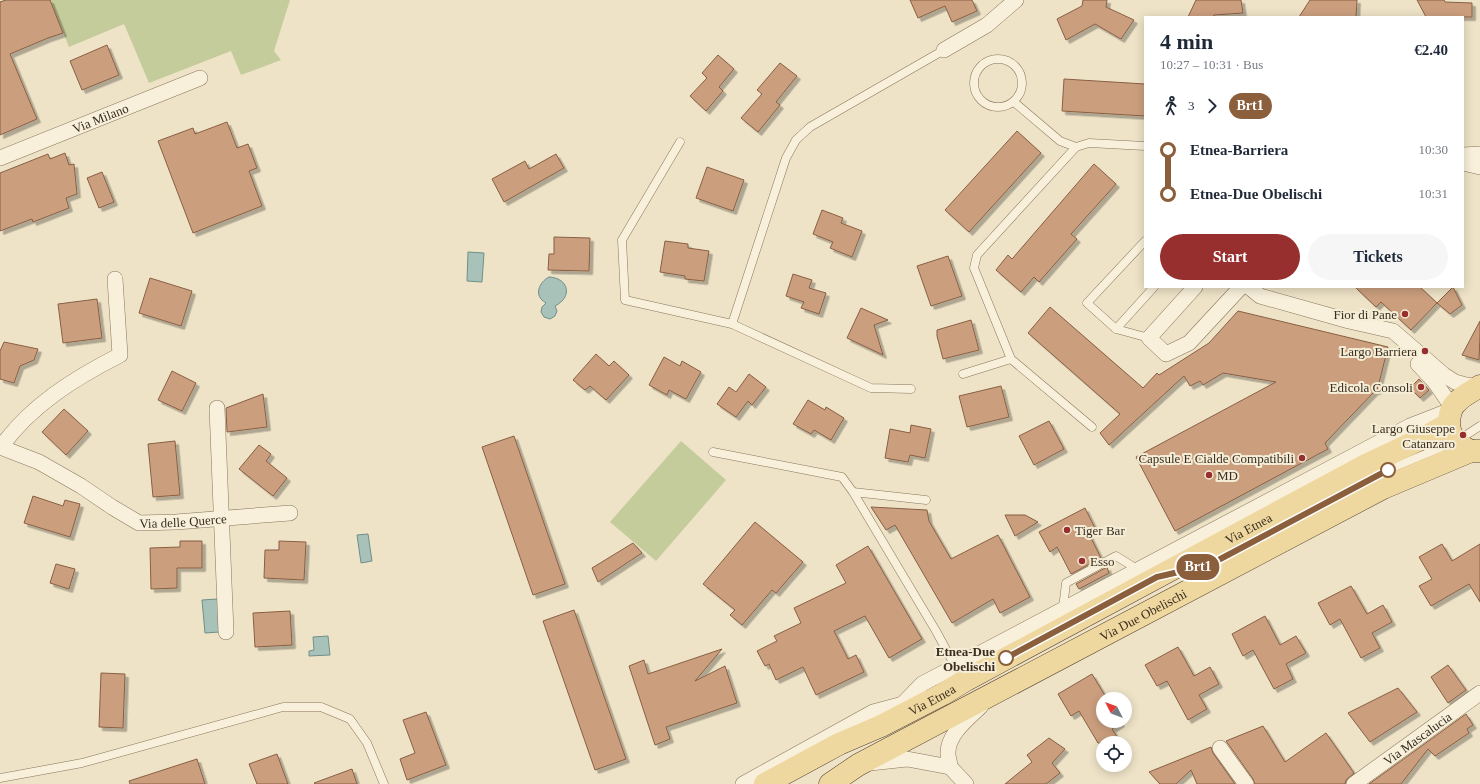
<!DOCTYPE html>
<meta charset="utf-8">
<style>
:root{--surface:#fff;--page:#f6f6f7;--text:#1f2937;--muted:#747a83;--accent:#972f2e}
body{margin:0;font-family:Georgia,serif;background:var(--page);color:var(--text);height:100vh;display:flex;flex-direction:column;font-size:15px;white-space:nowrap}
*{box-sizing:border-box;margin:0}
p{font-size:13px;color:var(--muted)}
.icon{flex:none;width:22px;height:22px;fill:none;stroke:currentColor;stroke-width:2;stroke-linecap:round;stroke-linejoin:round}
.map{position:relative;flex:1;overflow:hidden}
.sheet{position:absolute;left:1144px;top:16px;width:320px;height:272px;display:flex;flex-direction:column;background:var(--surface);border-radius:0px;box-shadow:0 2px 10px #0003}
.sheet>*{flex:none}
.badge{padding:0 8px;border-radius:13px;font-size:14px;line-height:26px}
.needle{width:26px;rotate:312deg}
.tools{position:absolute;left:1096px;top:692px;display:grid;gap:8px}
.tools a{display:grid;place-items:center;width:36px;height:36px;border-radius:50%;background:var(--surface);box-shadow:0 2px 10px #0003;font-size:20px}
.map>.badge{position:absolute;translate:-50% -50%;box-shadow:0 0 0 2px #fff}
.legs{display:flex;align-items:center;gap:6px;height:44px;padding:0 16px;font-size:13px}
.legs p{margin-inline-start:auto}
.summary{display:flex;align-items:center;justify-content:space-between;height:68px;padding:0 16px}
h1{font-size:22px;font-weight:700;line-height:30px}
.action{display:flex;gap:8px;margin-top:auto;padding:8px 16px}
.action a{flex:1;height:46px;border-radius:24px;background:var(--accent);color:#fff;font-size:16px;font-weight:700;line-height:46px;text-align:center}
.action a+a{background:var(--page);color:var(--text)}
ul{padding:0 16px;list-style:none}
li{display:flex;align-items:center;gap:14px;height:44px;font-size:15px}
li i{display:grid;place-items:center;width:6px;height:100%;margin:0 5px;background:currentColor}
li i::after{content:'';width:10px;height:10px;margin:-5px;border:3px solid;border-radius:50%;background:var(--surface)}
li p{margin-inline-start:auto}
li:first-child i{background:linear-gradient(#0000 50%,currentColor 0)}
li:last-child i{background:linear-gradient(currentColor 50%,#0000 0)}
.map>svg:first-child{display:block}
</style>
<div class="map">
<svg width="1480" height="784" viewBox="0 0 1480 784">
<defs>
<filter id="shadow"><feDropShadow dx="3.5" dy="3.5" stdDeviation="0" flood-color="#0004"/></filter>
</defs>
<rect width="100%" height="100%" fill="#eee3c7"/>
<g fill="#c5cc9b">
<polygon points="50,0 290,0 274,51 281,60 241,75 231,51 149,83 124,24 69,47"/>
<polygon points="681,441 726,480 656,561 610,522"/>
</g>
<g fill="#a8c2ba" stroke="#6f9088">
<polygon points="468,252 484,253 482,282 467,281"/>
<path d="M549,277C569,278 573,297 555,306L557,311L555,316L550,319L544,317L541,312L542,307L546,303C533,296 539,282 549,277Z"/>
<polygon points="368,534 372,561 361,563 357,535"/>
<polygon points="218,599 220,632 205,633 202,600"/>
<polygon points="328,636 330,655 309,656 309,651 314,650 313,637"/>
</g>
<g fill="#cb9f7e" stroke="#885f43" filter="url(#shadow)">
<polygon points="6,0 50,0 63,33 48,38 10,54 37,119 0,135 0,2"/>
<polygon points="910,0 972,0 977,11 952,22 945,6 918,18"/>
<polygon points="1083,0 1107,0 1106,7 1134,20 1121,39 1095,24 1066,40 1057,19 1082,6"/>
<polygon points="1196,0 1241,0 1243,13 1214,15 1213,17 1188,17"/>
<polygon points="1310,0 1357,0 1356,17 1299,17"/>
<polygon points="1417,0 1444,0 1445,2 1472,3 1472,17 1426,17"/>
<polygon points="107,45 119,75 82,90 70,61"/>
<polygon points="718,55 734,69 719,87 723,91 706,111 690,96 707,78 702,73"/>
<polygon points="780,63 797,76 776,102 780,105 758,132 741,118 762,94 757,90"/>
<polygon points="1064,79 1145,84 1145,116 1062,111"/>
<polygon points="227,122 237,148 248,144 257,168 249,171 262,206 193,233 158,141 193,128 195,134"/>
<polygon points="1017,131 1041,153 969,232 945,210"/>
<polygon points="65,153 69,165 74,164 77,194 66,198 69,208 33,222 32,219 0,231 0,173 48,154 50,159"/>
<polygon points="556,154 564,168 504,202 492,179 525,161 529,169"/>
<polygon points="1094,164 1116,184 1071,234 1077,239 1039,282 1034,277 1021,292 996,270 1008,255 1012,259"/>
<polygon points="707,167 744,180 733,211 696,198"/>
<polygon points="102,172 114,202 99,208 87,178"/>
<polygon points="822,210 843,218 841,223 862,231 852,257 830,248 833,242 813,234"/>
<polygon points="554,237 590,238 589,271 548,270 549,254 554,254"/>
<polygon points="665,241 688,244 688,248 709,251 704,281 685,279 685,276 660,272"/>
<polygon points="948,256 962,296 931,306 917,266"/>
<polygon points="793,274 812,280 809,288 826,293 819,314 801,308 804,302 786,296"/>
<polygon points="150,278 192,291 181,326 139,313"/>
<polygon points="1355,287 1420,287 1437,303 1453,287 1462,305 1450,314 1437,303 1411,330 1381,302 1376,307"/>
<polygon points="97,299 102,338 63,343 58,304"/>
<polygon points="1050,307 1143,388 1157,373 1159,375 1209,343 1238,311 1388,347 1377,391 1375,391 1325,443 1328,449 1175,531 1136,457 1276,382 1223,373 1203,385 1200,381 1190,386 1184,376 1109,445 1100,433 1120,414 1028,333"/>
<polygon points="861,308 888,320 874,325 883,355 847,338"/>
<polygon points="971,320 979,350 943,359 937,336 937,330"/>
<polygon points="1480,321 1480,335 1479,360 1462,355"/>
<polygon points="4,342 38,349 34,360 20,366 14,383 0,379 0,351"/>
<polygon points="596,354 609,366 614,361 629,375 606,400 590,386 585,390 573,380"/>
<polygon points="664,357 680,366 682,361 701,372 686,399 669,390 667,395 649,385"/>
<polygon points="172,371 196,383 182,411 158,400"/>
<polygon points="749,374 766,387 752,405 748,401 736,417 717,404 729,387 736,392"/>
<polygon points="1419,379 1429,390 1420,398 1410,388"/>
<polygon points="1001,386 1009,417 967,427 959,396"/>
<polygon points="263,394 267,427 227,432 226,408"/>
<polygon points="808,400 825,410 826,407 844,418 831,440 814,430 811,434 793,424"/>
<polygon points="64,409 88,431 66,455 42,432"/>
<polygon points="1049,421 1064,449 1034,465 1019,436"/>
<polygon points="911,425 931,429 925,458 910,455 908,462 885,458 890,429 910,433"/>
<polygon points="514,436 565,584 533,595 482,447"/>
<polygon points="175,441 180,495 153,497 148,444"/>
<polygon points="259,445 271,454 266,461 287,478 273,496 239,469"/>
<polygon points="33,496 63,506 65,500 80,504 70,537 24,523"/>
<polygon points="871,507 927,510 929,521 951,559 998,535 1030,597 1000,613 993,599 952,623 895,525 886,530"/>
<polygon points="1085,508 1095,528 1088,532 1101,558 1071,574 1057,547 1050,552 1039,532"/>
<polygon points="1005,515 1025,515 1038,522 1015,536"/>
<polygon points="755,522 803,562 776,593 772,590 742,625 730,615 735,610 703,584"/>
<polygon points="180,541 202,541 202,568 177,568 177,588 151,589 150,548 180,547"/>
<polygon points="279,541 306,542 304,580 264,578 265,550 279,550"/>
<polygon points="633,543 642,553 598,582 592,568"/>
<polygon points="1442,544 1452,561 1480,544 1480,602 1469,584 1431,606 1419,586 1432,579 1419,557"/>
<polygon points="868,546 922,639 889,658 865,616 834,631 848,659 856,655 864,672 816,695 803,667 776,680 769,664 765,666 757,651 777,641 774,636 801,623 794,608 846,583 836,565"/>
<polygon points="56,564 75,569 69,589 50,583"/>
<polygon points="1107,567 1109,573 1079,589 1076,584"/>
<polygon points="1351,586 1367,614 1383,605 1392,622 1372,633 1380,648 1361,658 1340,619 1330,625 1318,603"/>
<polygon points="574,610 626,759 595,770 543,621"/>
<polygon points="290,611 292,645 255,647 253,613"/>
<polygon points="1265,616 1280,645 1296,636 1306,653 1286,664 1293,679 1274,689 1253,650 1243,656 1232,634"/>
<polygon points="1178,647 1194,676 1210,667 1219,684 1199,695 1207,709 1188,720 1167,681 1157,686 1145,665"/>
<polygon points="722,649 695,681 725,666 737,703 666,727 670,739 655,745 629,666 644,660 648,674"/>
<polygon points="1448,665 1466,690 1448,703 1431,677"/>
<polygon points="101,673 125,674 123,728 99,727"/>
<polygon points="1092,674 1107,699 1103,699 1103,721 1120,721 1121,723 1112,729 1121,743 1098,743 1079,711 1071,716 1058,694"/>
<polygon points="1398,688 1417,712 1370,742 1348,713"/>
<polygon points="426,712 446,765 407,780 400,759 415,753 403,720"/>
<polygon points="1466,714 1473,725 1467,729 1469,733 1435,756 1428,749 1401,784 1369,784"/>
<polygon points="1263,726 1285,762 1326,733 1354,773 1346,780 1345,784 1255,784 1253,779 1226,741"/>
<polygon points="1049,738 1065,749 1052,763 1060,773 1046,784 1005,784 1032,762 1027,755"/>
<polygon points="1211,747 1213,753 1235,784 1197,784 1191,770 1176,784 1160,784 1149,772"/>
<polygon points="277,754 288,784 257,784 249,764"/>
<polygon points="197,759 205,784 130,784 129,781"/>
<polygon points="352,769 357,784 315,784 314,783"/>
</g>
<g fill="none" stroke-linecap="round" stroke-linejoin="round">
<g stroke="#89755d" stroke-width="9">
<g id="service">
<circle cx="998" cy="83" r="24"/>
<polyline points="1014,102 1060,141 1076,147"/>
<polyline points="680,142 622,240 625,300 732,324"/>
<polyline points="1145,241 1087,303 1116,329 1154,287"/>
<polyline points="1116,329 1149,338"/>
<polyline points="963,374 1011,359"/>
<polyline points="911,389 871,388 732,324 786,158 796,140 810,127 944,50"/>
<polyline points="1092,427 1011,359 974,268 977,255 1076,147 1089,143 1145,146"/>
<polyline points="713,452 842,477 853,492"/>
<polyline points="926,500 853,492 936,631 955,666"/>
<polyline points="1189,569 1209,565 1380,473 1457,441 1480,426"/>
<polyline points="1063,608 1066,583 1116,556 1137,569"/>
<polyline points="0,778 82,763 283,707 321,707 350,719 367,743 384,784"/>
</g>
</g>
<g stroke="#89755d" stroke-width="16">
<g id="minor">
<polyline points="944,50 987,25 1016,0"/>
<polyline points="1463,155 1480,154"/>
<path id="s1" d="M0,158L200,78"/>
<polyline points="1463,163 1480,167"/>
<polyline points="1195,287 1149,338 1166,354 1189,343 1241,287"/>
<polyline points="1249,287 1260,296 1349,321 1393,331 1444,375 1455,382 1466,385 1479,387"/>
<polyline points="1418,364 1434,381 1452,407"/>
<polyline points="217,408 226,632"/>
<path id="s2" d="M0,447L39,462L81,486L112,507L139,523L176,522L290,513"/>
<path d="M1,447C31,405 75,378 120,355L115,279"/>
<polyline points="892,715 922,684 1410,426 1451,410"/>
<polyline points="1220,748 1246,784"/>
<polyline points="870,763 907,759 950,767"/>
<path d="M950,767C950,762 948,758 948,754C947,734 969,718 981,706"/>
<polyline points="950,767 966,784"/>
<polyline points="743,784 873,712 903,704"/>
<path id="s3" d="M1354,784L1480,693"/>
</g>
</g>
<g stroke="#574330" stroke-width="23">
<g id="primary">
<path d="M1471,451C1455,444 1446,433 1450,415C1451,410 1452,406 1457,402C1463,395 1473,391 1480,386"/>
<path id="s4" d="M765,784L839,744L881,726L943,694L966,680L1366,465L1421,439L1448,424"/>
<path id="s5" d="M830,784L858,765L1383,488L1471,451H1480"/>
</g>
</g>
<use href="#service" stroke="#f8f0da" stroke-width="8"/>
<use href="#minor" stroke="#f8f0da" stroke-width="15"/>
<use href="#primary" stroke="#efd8a0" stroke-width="22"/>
</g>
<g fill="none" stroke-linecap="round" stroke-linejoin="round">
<g stroke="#fff" stroke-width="9">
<polyline id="line-1" points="1006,658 1157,577 1209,565 1388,470"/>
</g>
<use href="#line-1" stroke="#8b5e3c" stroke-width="6"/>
</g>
<g fill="#972f2e" stroke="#f5edd6" stroke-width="1.5">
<circle cx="1405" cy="314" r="4"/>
<circle cx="1425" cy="351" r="4"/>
<circle cx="1421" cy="387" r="4"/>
<circle cx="1463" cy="435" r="4"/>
<circle cx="1302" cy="458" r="4"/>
<circle cx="1209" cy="475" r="4"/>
<circle cx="1067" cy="530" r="4"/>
<circle cx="1082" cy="561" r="4"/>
</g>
<g fill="#fff" stroke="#8b5e3c" stroke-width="2">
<circle cx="1388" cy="470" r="7"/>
<circle cx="1006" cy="658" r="7"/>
</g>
<g text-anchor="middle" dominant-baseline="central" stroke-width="4" stroke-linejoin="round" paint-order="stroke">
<g font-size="13" fill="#3a2d20" stroke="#f5edd6">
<text stroke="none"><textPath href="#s1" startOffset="108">Via Milano</textPath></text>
<text stroke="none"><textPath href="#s2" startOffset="203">Via delle Querce</textPath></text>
<text stroke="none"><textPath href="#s4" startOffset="547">Via Etnea</textPath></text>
<text stroke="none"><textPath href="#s5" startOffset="356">Via Due Obelischi</textPath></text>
<text stroke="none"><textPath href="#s4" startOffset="187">Via Etnea</textPath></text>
<text stroke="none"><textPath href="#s3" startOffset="78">Via Mascalucia</textPath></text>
</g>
<g font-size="13" fill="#3a2d20" stroke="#f5edd6" text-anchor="end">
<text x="1397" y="314">Fior di Pane</text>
<text x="1417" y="351">Largo Barriera</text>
<text x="1413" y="387">Edicola Consoli</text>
<text x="1455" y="428">Largo Giuseppe<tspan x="1455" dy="15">Catanzaro</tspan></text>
<text x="1294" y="458">Capsule E Cialde Compatibili</text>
<text x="1217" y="475" text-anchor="start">MD</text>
<text x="1075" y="530" text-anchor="start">Tiger Bar</text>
<text x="1090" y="561" text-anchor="start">Esso</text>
</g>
<g font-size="13" font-weight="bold" fill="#3a2d20" stroke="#f5edd6" text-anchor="end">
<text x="995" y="651">Etnea-Due<tspan x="995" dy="15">Obelischi</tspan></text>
</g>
</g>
</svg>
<div class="tools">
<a><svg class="needle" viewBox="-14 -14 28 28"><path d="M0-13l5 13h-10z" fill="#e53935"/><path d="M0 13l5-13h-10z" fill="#747a83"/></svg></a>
<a><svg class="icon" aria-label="locate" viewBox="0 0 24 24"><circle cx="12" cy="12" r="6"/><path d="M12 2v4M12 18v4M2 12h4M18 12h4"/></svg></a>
</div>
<b class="badge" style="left:1198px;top:567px;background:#8b5e3c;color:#fff">Brt1</b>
<section class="sheet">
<div class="summary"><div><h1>4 min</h1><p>10:27 – 10:31 · Bus</p></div><b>€2.40</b></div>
<div class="legs"><svg class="icon" aria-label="walk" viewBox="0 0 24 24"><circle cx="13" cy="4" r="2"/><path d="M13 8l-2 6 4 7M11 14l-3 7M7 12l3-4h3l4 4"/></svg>3<svg class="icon" aria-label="forward" viewBox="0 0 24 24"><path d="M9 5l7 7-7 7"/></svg><b class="badge" style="background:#8b5e3c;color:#fff">Brt1</b></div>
<ul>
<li><i style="color:#8b5e3c"></i><b>Etnea-Barriera</b><p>10:30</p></li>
<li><i style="color:#8b5e3c"></i><b>Etnea-Due Obelischi</b><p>10:31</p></li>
</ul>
<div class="action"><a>Start</a><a>Tickets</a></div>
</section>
</div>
